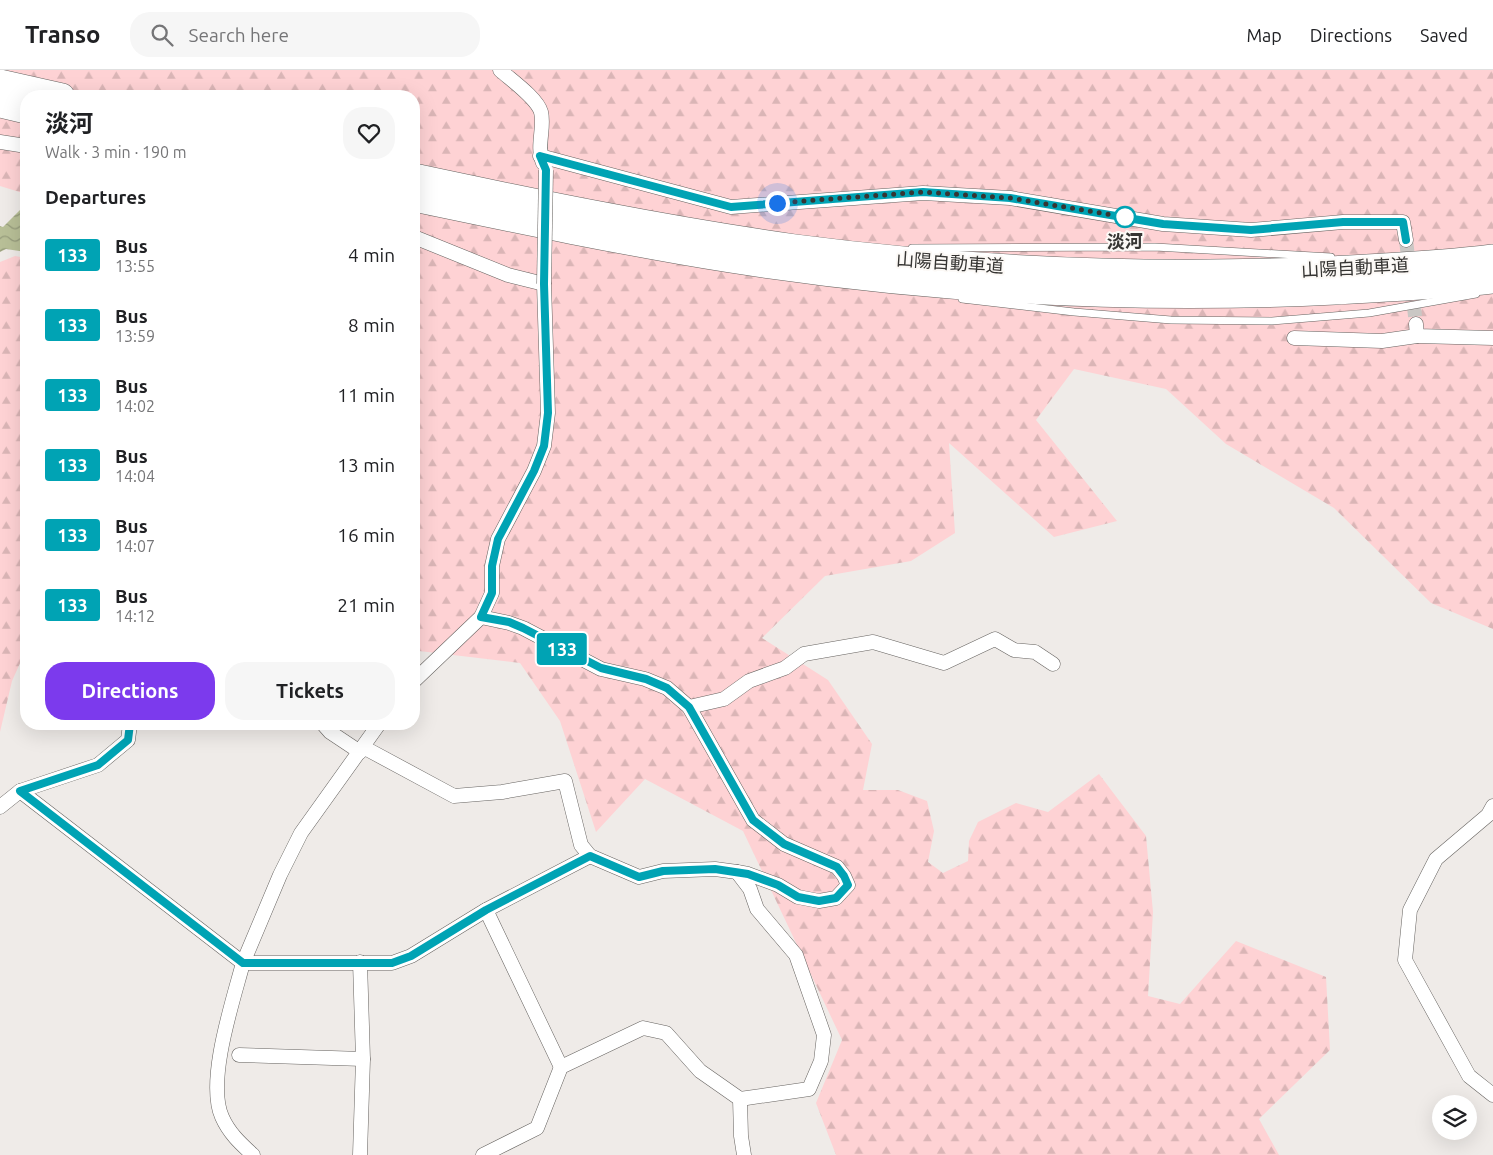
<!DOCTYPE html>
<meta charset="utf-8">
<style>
:root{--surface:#fff;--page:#f6f6f6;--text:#202124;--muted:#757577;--line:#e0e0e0;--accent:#7c3aed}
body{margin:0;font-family:Ubuntu,"Noto Sans JP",sans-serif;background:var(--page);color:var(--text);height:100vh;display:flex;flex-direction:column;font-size:19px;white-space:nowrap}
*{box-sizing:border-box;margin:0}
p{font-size:16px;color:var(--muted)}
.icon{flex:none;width:28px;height:28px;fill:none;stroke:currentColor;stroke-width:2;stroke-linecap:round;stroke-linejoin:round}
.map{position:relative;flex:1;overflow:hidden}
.details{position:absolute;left:20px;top:20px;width:400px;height:640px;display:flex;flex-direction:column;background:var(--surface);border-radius:20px;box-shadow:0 5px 20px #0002}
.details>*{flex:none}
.badge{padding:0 10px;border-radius:4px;font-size:18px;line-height:32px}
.controls{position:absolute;left:1432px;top:1025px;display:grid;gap:10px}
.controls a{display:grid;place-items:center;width:45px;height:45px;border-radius:50%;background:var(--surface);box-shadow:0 5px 20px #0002;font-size:25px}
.you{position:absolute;width:25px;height:25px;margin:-12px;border:4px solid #fff;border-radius:50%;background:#1a73e8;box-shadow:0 0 0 8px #1a73e833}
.map>.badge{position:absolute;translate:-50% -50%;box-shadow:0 0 0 2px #fff}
h2{padding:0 25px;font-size:19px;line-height:45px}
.round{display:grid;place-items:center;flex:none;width:52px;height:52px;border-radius:20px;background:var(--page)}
.overview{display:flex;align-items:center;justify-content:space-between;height:85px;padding:0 25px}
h1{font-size:24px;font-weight:700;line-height:38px}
.cta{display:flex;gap:10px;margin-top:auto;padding:10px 25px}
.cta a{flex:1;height:58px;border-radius:20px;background:var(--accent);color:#fff;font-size:20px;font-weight:700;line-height:58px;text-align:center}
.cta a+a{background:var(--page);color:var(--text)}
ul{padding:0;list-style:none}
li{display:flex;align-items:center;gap:15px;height:70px;padding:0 25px}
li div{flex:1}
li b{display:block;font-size:19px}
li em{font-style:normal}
li .badge{min-width:55px;font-weight:700;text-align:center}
header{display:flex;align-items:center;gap:30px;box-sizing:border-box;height:70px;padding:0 25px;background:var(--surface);border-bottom:1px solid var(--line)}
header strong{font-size:24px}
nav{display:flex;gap:28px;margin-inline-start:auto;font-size:18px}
.search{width:350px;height:45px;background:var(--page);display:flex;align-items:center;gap:12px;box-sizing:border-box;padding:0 18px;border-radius:20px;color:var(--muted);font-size:19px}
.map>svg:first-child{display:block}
</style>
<header>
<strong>Transo</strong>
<div class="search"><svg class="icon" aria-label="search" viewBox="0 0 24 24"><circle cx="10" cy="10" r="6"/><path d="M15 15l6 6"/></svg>Search here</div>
<nav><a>Map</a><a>Directions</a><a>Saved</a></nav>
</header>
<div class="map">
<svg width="1493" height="1085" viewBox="0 0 1493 1085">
<defs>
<pattern id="forest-firs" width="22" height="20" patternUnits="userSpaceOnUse" patternTransform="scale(1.25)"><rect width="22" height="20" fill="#fed2d4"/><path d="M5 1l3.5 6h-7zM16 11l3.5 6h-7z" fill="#dab5b6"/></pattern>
<pattern id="water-waves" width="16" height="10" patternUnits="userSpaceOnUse" patternTransform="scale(1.25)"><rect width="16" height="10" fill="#b8bf97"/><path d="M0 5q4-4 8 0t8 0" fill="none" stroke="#969c7c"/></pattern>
</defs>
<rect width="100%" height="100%" fill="#efebe8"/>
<g fill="url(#forest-firs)">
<polygon points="0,0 1493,0 1493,559 1431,533 1334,438 1226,374 1166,319 1074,299 1036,350 1117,451 1054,467 949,373 955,463 911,491 825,506 762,568 828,610 872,674 863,720 898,720 927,731 934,761 928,792 943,803 968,791 969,771 978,752 1016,733 1048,742 1099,704 1146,766 1153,842 1148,926 1180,934 1236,871 1326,907 1330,980 1259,1049 1279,1085 836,1085 816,1033 842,970 743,761 645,709 596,762 560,651 520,593 419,581 414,588 414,26 26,26 26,124 0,116"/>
<polygon points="15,186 26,188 26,580 12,611 0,662 0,192"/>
</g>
<polygon fill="url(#water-waves)" points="25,135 26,182 6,179 0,182 0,156 3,157"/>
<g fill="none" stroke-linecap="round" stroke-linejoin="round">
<polyline stroke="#cac7c4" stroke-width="14" stroke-dasharray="14 7" stroke-linecap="butt" points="1406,170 1416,254"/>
<g stroke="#666360" stroke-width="8">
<g id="service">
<polyline points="912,178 1155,177 1331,187"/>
<polyline points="962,229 1074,242 1171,250 1272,251 1369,243 1476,224"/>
</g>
</g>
<g stroke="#666360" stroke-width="15">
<g id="minor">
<path d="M500,0C511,10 537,28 541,42C545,57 536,76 543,93"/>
<polyline points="0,72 26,76"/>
<polyline points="540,86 731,137 923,123 1010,128 1163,154 1251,160 1343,152 1403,152 1406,170"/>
<polyline points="414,167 508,205 544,214 548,343 544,376 534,401 498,469 492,496 492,523 481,547 414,611"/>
<polyline points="1416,254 1417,266 1493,268"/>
<polyline points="1294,268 1382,271 1417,266"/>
<polyline points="481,547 509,553 523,558 601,599 645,609 667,618 689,637 753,750 784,774 837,797 844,806 848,815 836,828 819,831 798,827 778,815 748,804 737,802 750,819 757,839 796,885 824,965 821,991 809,1019 740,1029 700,1001 666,963 643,958 561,997 537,1058 483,1085"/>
<polyline points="689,637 724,629 749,611 785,598 804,584 873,572 944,593 995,569 1014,580 1035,582 1053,594"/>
<polyline points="323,654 330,662 360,682"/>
<polyline points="379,654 301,763 280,805 243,893 392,893 411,886 486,840 590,786"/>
<polyline points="363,677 454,726 502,722 565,711 581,775 590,786 639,807 663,801 715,799 737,802"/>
<path d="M20,721L243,893C233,931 206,1011 222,1047C229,1063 240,1073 253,1085"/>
<polyline points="1493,736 1488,745 1436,789 1410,840 1405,890 1469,1006 1493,1025"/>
<polyline points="0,737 20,721 98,695 128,670 130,654"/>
<polyline points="486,840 561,997"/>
<polyline points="360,892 363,989 360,1085"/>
<polyline points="239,985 363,989"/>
<polyline points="740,1029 741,1066 744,1085"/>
</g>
</g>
<g stroke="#666360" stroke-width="26">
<g id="motorway">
<polyline points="0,12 62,26"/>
<polyline points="0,35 26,41"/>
<path d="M414,106C540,133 667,159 795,177C972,200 1151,207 1330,199C1384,196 1439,194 1493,187"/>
<path d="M414,129C519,151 624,173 730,190C930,221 1133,232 1335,222C1388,219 1441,217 1493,211"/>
</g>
</g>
<use href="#service" stroke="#fff" stroke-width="7"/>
<use href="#minor" stroke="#fff" stroke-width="14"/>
<use href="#motorway" stroke="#fff" stroke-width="25"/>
<g stroke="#666360" stroke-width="15" stroke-linecap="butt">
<polyline id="minor-bridge" points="544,214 546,100"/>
</g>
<use href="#minor-bridge" stroke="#fff" stroke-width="14"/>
</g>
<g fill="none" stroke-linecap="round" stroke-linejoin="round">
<g stroke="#fff" stroke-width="11">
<polyline id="line" points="130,654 128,670 98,695 20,721 243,893 392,893 411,886 486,840 590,786 639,807 663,801 715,799 748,804 778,815 798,827 819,831 836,828 848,815 844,806 837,797 784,774 753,750 689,637 667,618 646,609 601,598 523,558 509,552 481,547 492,523 492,496 498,469 534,401 544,376 548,343 544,214 546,100 540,86 731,137 923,122 1010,128 1163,154 1251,160 1343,152 1403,152 1406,170"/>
</g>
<use href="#line" stroke="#00a3b4" stroke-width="8"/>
<polyline stroke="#363533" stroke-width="5" stroke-dasharray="0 9" points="777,133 923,122 1010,128 1125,147"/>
</g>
<circle fill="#fff" stroke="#00a3b4" stroke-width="2.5" cx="1125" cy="147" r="10"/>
<g text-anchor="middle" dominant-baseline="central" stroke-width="4" stroke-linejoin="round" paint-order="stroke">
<g font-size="18" font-weight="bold" fill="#363533" stroke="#fcf9f6">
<text x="1125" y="171">淡河</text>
</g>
<g font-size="18" fill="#363533" stroke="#fcf9f6">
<text transform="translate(950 192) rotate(4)">山陽自動車道</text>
<text transform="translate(1355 197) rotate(-3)">山陽自動車道</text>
</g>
</g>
</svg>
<div class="controls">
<a><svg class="icon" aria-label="layers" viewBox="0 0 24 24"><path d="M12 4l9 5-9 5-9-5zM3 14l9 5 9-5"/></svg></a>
</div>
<div class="you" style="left:777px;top:133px"></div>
<b class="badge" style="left:562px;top:579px;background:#00a3b4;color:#fff">133</b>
<section class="details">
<div class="overview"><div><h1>淡河</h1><p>Walk · 3 min · 190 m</p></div><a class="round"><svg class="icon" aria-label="heart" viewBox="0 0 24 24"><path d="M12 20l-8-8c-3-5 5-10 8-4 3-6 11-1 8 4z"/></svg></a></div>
<h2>Departures</h2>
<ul>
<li><span class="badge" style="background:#00a3b4;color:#fff">133</span><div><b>Bus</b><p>13:55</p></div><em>4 min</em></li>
<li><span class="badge" style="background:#00a3b4;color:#fff">133</span><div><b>Bus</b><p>13:59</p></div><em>8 min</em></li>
<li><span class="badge" style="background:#00a3b4;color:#fff">133</span><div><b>Bus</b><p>14:02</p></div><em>11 min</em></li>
<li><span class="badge" style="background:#00a3b4;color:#fff">133</span><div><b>Bus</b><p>14:04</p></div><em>13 min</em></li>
<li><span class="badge" style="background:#00a3b4;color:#fff">133</span><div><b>Bus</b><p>14:07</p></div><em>16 min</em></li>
<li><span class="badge" style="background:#00a3b4;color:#fff">133</span><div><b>Bus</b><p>14:12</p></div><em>21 min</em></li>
</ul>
<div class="cta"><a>Directions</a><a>Tickets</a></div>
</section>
</div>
